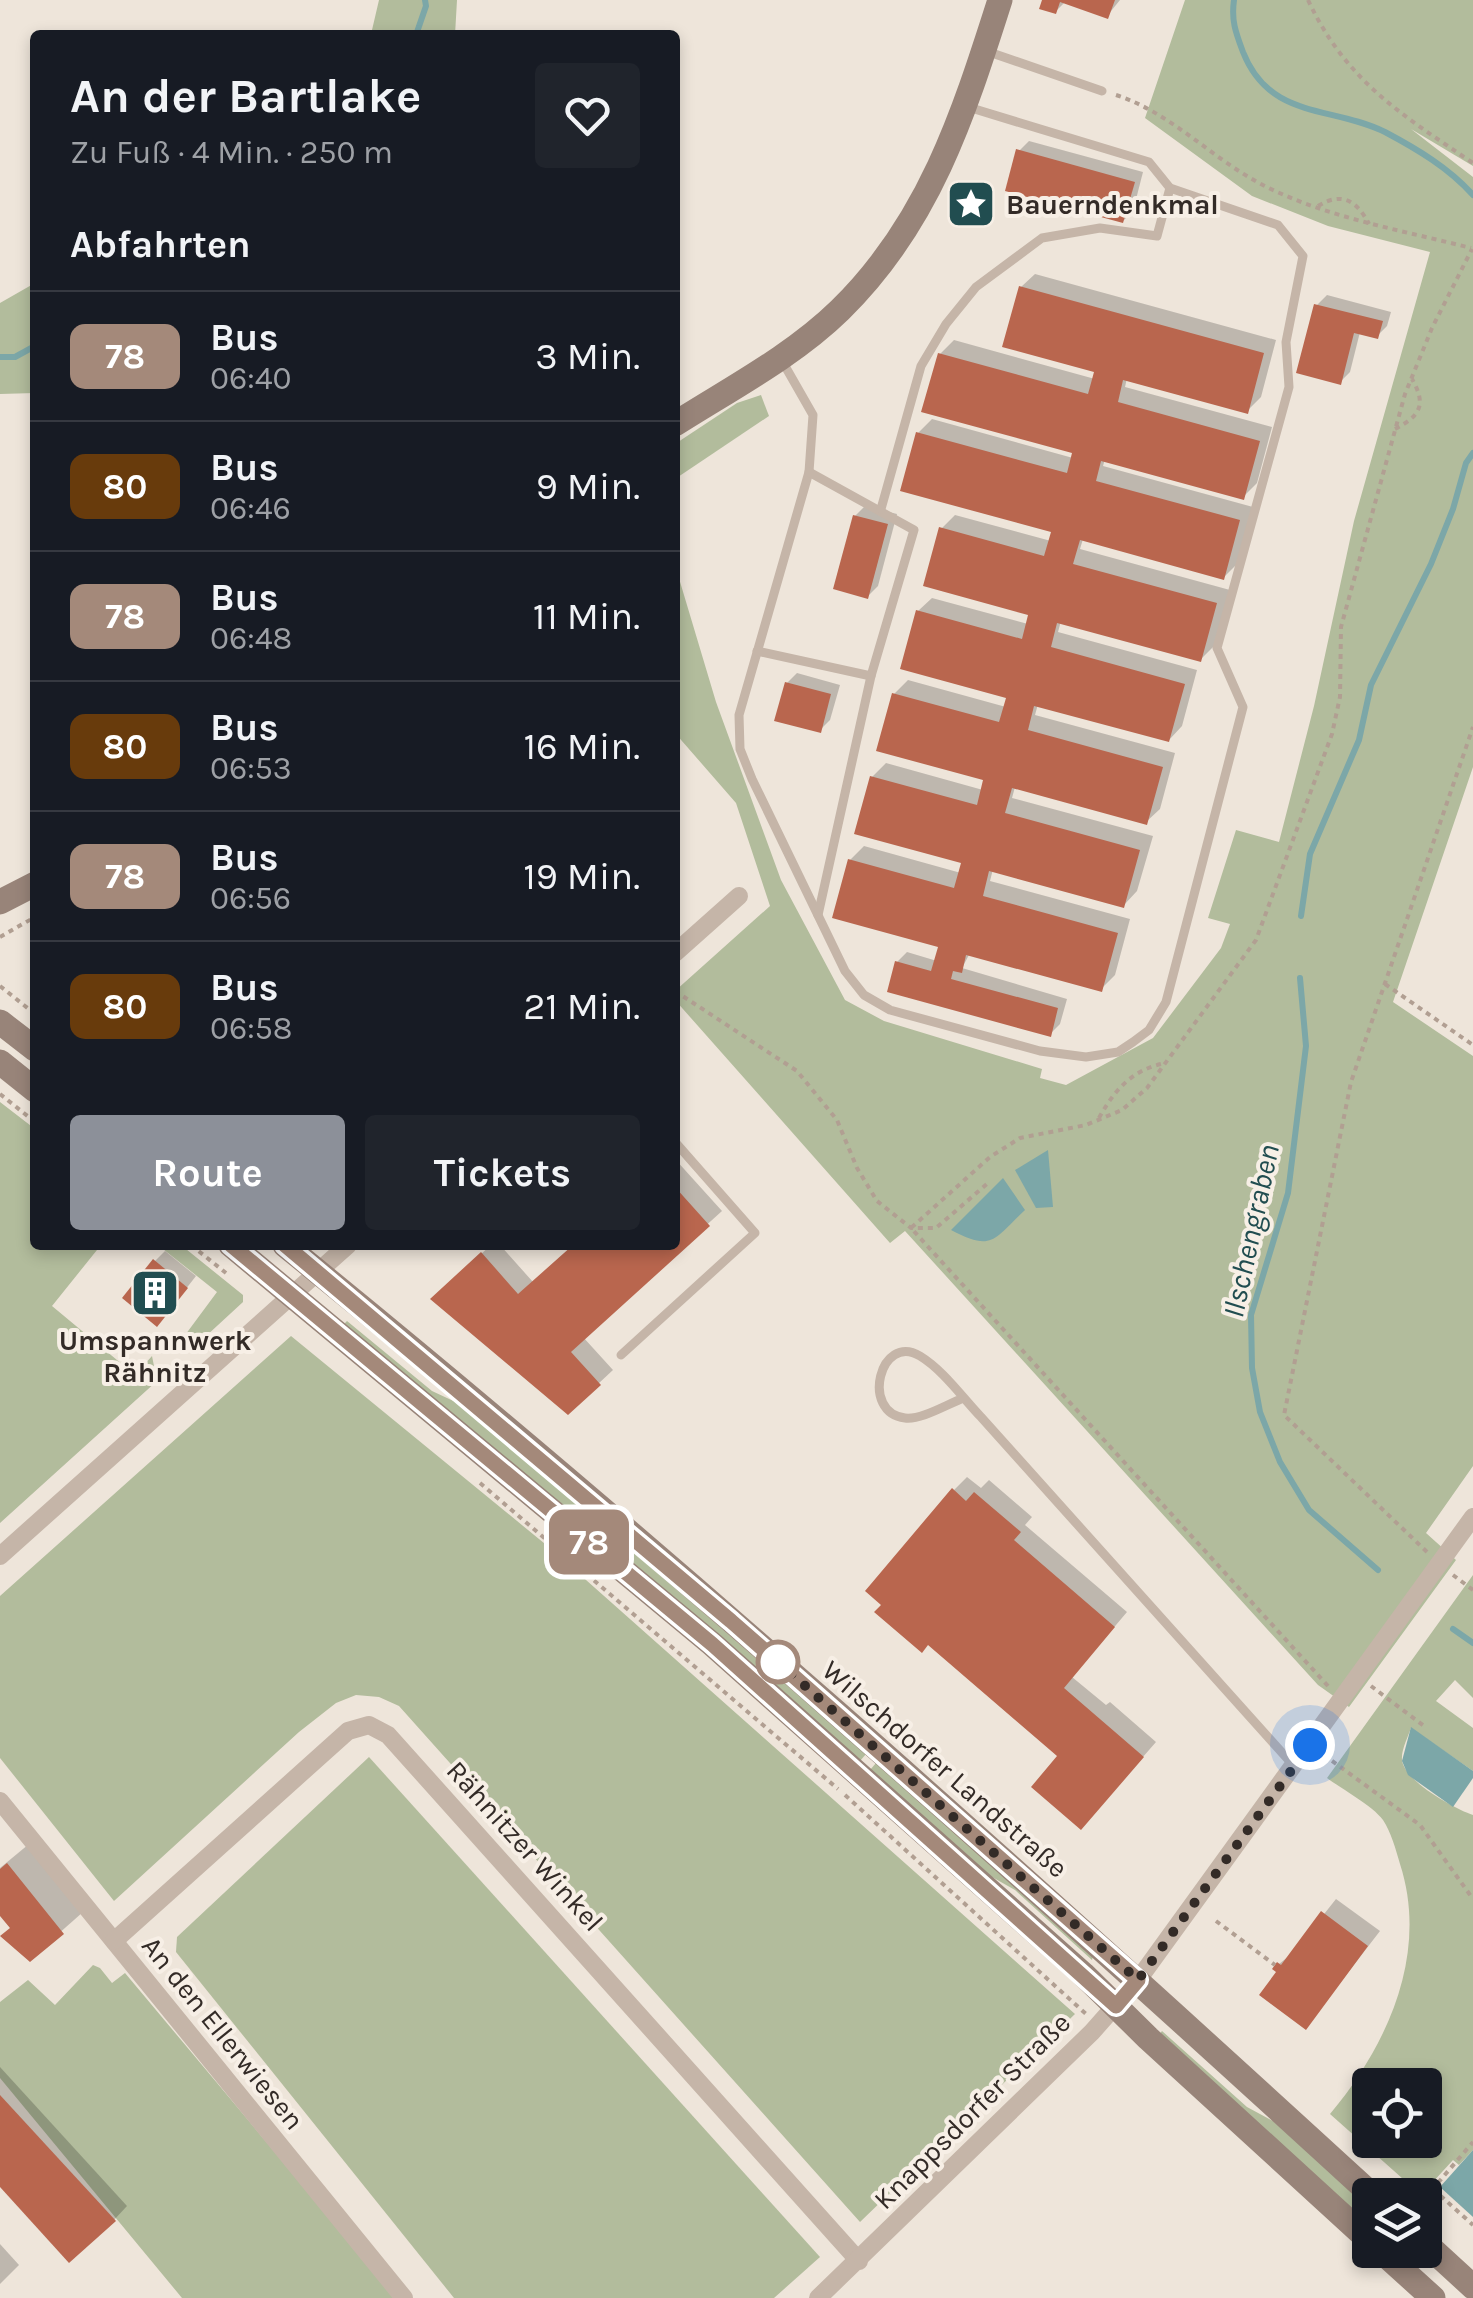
<!DOCTYPE html>
<html lang="de">
<meta charset="utf-8">
<style>
:root{--surface:#171b24;--page:#20242c;--text:#f1f3f6;--muted:#9ea1a6;--line:#363941;--accent:#8c9099}
body{margin:0;font-family:Karla,sans-serif;background:var(--page);color:var(--text);height:100vh;display:flex;flex-direction:column;font-size:38px;white-space:nowrap}
*{box-sizing:border-box;margin:0}
p{font-size:32px;color:var(--muted)}
.icon{flex:none;width:55px;height:55px;fill:none;stroke:currentColor;stroke-width:2;stroke-linecap:round;stroke-linejoin:round}
.map{position:relative;flex:1;overflow:hidden}
.drawer{position:absolute;left:30px;top:30px;width:650px;height:1220px;display:flex;flex-direction:column;background:var(--surface);border-radius:10px;box-shadow:0 5px 15px #0003}
.drawer>*{flex:none}
.badge{padding:0 20px;border-radius:15px;font-size:35px;line-height:65px}
.buttons{position:absolute;left:1352px;top:2068px;display:grid;gap:20px}
.buttons a{display:grid;place-items:center;width:90px;height:90px;border-radius:10px;background:var(--surface);box-shadow:0 5px 15px #0003;font-size:50px}
.you{position:absolute;width:50px;height:50px;margin:-25px;border:8px solid #fff;border-radius:50%;background:#1a73e8;box-shadow:0 0 0 15px #1a73e833}
.map>.badge{position:absolute;translate:-50% -50%;box-shadow:0 0 0 5px #fff}
h2{padding:0 40px;font-size:38px;line-height:90px}
.round{display:grid;place-items:center;flex:none;width:105px;height:105px;border-radius:10px;background:var(--page)}
.headline{display:flex;align-items:center;justify-content:space-between;height:170px;padding:0 40px}
h1{font-size:48px;font-weight:700;line-height:75px}
.action{display:flex;gap:20px;margin-top:auto;padding:20px 40px}
.action a{flex:1;height:115px;border-radius:10px;background:var(--accent);color:#fff;font-size:40px;font-weight:700;line-height:115px;text-align:center}
.action a+a{background:var(--page);color:var(--text)}
ul{padding:0;list-style:none}
li{display:flex;align-items:center;gap:30px;height:130px;padding:0 40px;border-top:2px solid var(--line)}
li div{flex:1}
li b{display:block;font-size:38px}
li em{font-style:normal}
li .badge{min-width:110px;font-weight:700;text-align:center}
.map>svg:first-child{display:block}
</style>
<div class="map">
<svg width="1473" height="2298" viewBox="0 0 1473 2298">
<rect width="100%" height="100%" fill="#eee5da"/>
<g fill="#b2bc9c" fill-rule="evenodd">
<polygon points="379,0 457,0 455,35 365,35 372,30"/>
<polygon points="1185,0 1473,0 1473,166 1411,129 1473,177 1473,767 1393,1002 1473,1056 1473,1466 1426,1533 1456,1560 1349,1707 1318,1685 905,1231 890,1243 675,1000 675,991 770,906 736,803 675,733 675,565 716,702 781,880 845,1000 884,1021 1042,1069 1040,1078 1066,1085 1153,1038 1221,948 1230,924 1208,918 1236,830 1279,842 1314,706 1354,521 1430,252 1328,226 1252,196 1145,118"/>
<polygon points="35,283 35,393 0,394 0,303"/>
<polygon points="761,395 769,416 675,479 675,444 737,403"/>
<polygon points="0,1102 35,1129 35,1245 101,1245 52,1306 135,1375 152,1356 157,1381 0,1523"/>
<polygon points="158,1245 181,1245 243,1295 243,1302 192,1349 177,1346 217,1292"/>
<polygon points="347,1321 432,1391 462,1405 585,1510 578,1518 342,1326"/>
<polygon points="291,1336 550,1548 1075,2014 860,2222 399,1706 379,1697 356,1695 336,1703 299,1732 114,1901 0,1758 0,1596"/>
<polygon points="595,1518 866,1754 860,1761 588,1527"/>
<path d="M1473,1575V1698L1455,1680L1436,1701L1473,1728V1771L1411,1728C1408,1737 1401,1750 1402,1760C1404,1781 1455,1809 1473,1815V2150L1459,2165L1453,2160L1421,2195L1330,2114C1388,2045 1429,1953 1400,1864C1396,1850 1391,1832 1383,1820C1373,1806 1342,1789 1327,1778ZM1370,2085H1425V2140H1370Z"/>
<polygon points="369,1757 820,2257 774,2298 454,2298 176,1952 177,1937"/>
<polygon points="876,1763 1093,1956 1092,1960 1015,1890 985,1873 870,1770"/>
<polygon points="93,1965 100,1968 112,1983 125,1973 397,2298 182,2298 0,2078 0,2002 28,1980 55,2005"/>
<polygon points="1162,2031 1247,2107 1273,2121 1370,2206 1370,2228 1158,2036"/>
</g>
<g fill="#7ca7a8">
<polygon points="1048,1150 1053,1207 1036,1208 1015,1170"/>
<path d="M1003,1178L1025,1210C993,1240 993,1252 951,1230Z"/>
<polygon points="1411,1727 1473,1771 1473,1778 1453,1807 1408,1775 1402,1761"/>
<polygon points="1473,2150 1473,2217 1440,2187"/>
</g>
<g fill="#0003">
<polygon points="1044,0 1120,0 1107,16 1065,2 1055,12"/>
<polygon points="1029,141 1143,172 1133,211 1123,221 1019,151"/>
<polygon points="1035,274 1276,340 1261,397 1247,411 1127,378 1125,387 1272,427 1257,483 1243,497 1105,459 1103,466 1253,507 1237,564 1224,577 1083,539 1080,549 1230,590 1214,646 1201,659 1061,621 1058,632 1197,670 1182,726 1169,740 1038,704 1035,715 1175,753 1160,809 1146,822 1015,787 1012,798 1153,836 1137,891 1124,905 993,869 990,881 1130,919 1115,975 1101,989 970,953 962,968 1067,999 1060,1024 1050,1034 897,962 907,952 937,961 940,948 850,860 864,846 961,873 964,862 872,777 886,763 983,790 985,782 894,694 908,680 1006,707 1008,699 918,611 932,598 1028,624 1031,613 942,528 955,515 1051,541 1054,531 918,433 932,419 1073,458 1075,451 940,354 954,340 1095,379 1097,370 1021,287"/>
<polygon points="1327,295 1391,312 1387,326 1377,336 1360,332 1350,372 1340,382 1317,305"/>
<polygon points="865,506 897,514 878,586 868,596 855,516"/>
<polygon points="797,673 840,685 830,720 820,730 787,683"/>
<polygon points="675,1159 722,1211 583,1337 613,1370 568,1412 447,1285 491,1245 500,1245 533,1282 575,1245 675,1245"/>
<polygon points="165,1251 196,1276 167,1313 155,1261"/>
<polygon points="967,1477 981,1488 989,1480 1032,1517 1025,1525 1127,1612 1072,1677 1106,1705 1110,1702 1156,1742 1094,1813 954,1490"/>
<polygon points="29,1844 83,1912 30,1959 0,1912 0,1868"/>
<polygon points="1336,1899 1380,1931 1306,2027 1279,1972 1279,1964 1294,1952"/>
<polygon points="0,2067 127,2206 114,2220 0,2183"/>
<polygon points="0,2244 19,2265 0,2284"/>
</g>
<g fill="none" stroke-linecap="round" stroke-linejoin="round">
<g stroke="#7ca7a8" stroke-width="6">
<path d="M1234,0C1231,21 1236,33 1243,52C1270,120 1330,105 1385,132C1417,149 1449,168 1473,195"/>
<polyline points="416,35 426,6 425,0"/>
<polyline points="0,357 15,357 35,346"/>
<polyline points="1301,916 1310,854 1359,740 1371,685 1431,564 1453,509 1466,463 1473,453"/>
<polyline points="1300,978 1306,1046 1288,1193 1251,1315 1252,1368 1260,1412 1280,1462 1309,1510 1378,1570"/>
<polyline points="1453,1629 1473,1643"/>
</g>
</g>
<g fill="#b9664e">
<polygon points="1042,0 1115,0 1108,19 1060,2 1056,14 1039,9"/>
<polygon points="1016,149 1135,182 1123,223 1005,191"/>
<polygon points="1019,286 1264,353 1248,414 1123,380 1118,402 1260,441 1244,500 1101,461 1096,481 1240,520 1224,580 1080,540 1073,564 1217,603 1201,662 1057,623 1051,647 1185,684 1169,742 1034,706 1028,730 1163,767 1147,825 1012,788 1005,813 1140,850 1124,908 989,871 983,896 1118,933 1102,992 966,955 962,973 953,971 951,979 1058,1008 1051,1037 887,992 895,961 931,971 938,947 832,918 848,859 954,888 961,863 854,834 870,776 977,805 983,780 876,751 892,693 999,722 1006,698 900,669 916,610 1022,639 1028,615 923,586 939,527 1044,556 1051,532 900,491 916,432 1067,473 1072,453 921,412 938,353 1088,394 1094,372 1002,347"/>
<polygon points="1314,304 1383,321 1378,339 1354,333 1341,385 1296,373"/>
<polygon points="853,515 888,524 868,599 833,589"/>
<polygon points="785,682 831,694 821,733 774,721"/>
<polygon points="675,1187 710,1226 571,1352 601,1385 568,1415 430,1299 481,1252 518,1294 573,1245 675,1245"/>
<polygon points="153,1259 188,1288 157,1327 122,1298"/>
<polygon points="952,1488 966,1501 974,1492 1021,1532 1014,1540 1115,1627 1064,1688 1144,1757 1081,1830 1031,1787 1057,1756 928,1645 922,1653 874,1612 881,1605 865,1591"/>
<polygon points="7,1863 64,1934 30,1962 0,1936 10,1928 0,1916 0,1869"/>
<polygon points="1321,1911 1368,1946 1306,2030 1259,1995 1276,1972 1272,1969 1277,1962 1281,1965"/>
<polygon points="0,2095 116,2221 69,2263 0,2187"/>
</g>
<g fill="none" stroke-linecap="round" stroke-linejoin="round">
<g stroke="#b19f92" stroke-width="4" stroke-dasharray="5 5" stroke-linecap="butt">
<path d="M1308,0C1346,81 1402,115 1473,163"/>
<path d="M1116,95C1171,113 1209,156 1259,183C1323,217 1401,230 1471,248"/>
<path d="M1318,206C1342,191 1357,201 1369,224"/>
<path d="M1395,429C1420,416 1427,405 1412,379"/>
<polyline points="0,937 35,917"/>
<polyline points="1385,984 1473,1045"/>
<polyline points="0,986 35,1014"/>
<polyline points="675,991 797,1071 837,1120 857,1168 877,1201 911,1228 936,1228 988,1183"/>
<polyline points="0,1094 35,1122"/>
<path d="M1099,1118C1115,1089 1133,1069 1166,1063"/>
<polyline points="191,1245 226,1273"/>
<polyline points="480,1483 838,1789"/>
<polyline points="1427,1552 1284,1415 1351,1082 1473,727"/>
<polyline points="1453,1575 1473,1590"/>
<polyline points="1328,1686 911,1228 990,1157 1020,1138 1086,1125 1122,1110 1147,1088 1256,940 1332,734 1340,697 1341,627 1405,394 1432,328 1472,249"/>
<polyline points="1371,1686 1424,1726"/>
<polyline points="1324,1755 1420,1825 1473,1899"/>
<polyline points="845,1795 1086,2014"/>
<polyline points="1216,1921 1275,1965"/>
<polyline points="1390,2180 1406,2195"/>
<polyline points="1433,2189 1473,2225"/>
<polyline points="1425,2198 1473,2142"/>
<polyline points="1425,2212 1436,2222"/>
</g>
<g stroke="#c5b5a8" stroke-width="9">
<polyline points="986,51 1102,91"/>
<polyline points="781,359 813,415 809,472 739,715 740,749 752,779 845,971 864,995 890,1010 1040,1051 1086,1057 1118,1052 1133,1042 1149,1030 1166,1002 1243,707 1217,648 1289,387 1286,342 1303,256 1278,225 1170,188 1149,162 968,107"/>
<polyline points="809,472 914,530 871,676 818,915"/>
<polyline points="881,509 921,366 946,324 976,287 1042,238 1100,228 1157,236 1170,188"/>
<polyline points="757,651 871,676"/>
<polyline points="621,1355 755,1233 675,1142"/>
<path d="M964,1398C947,1404 922,1420 905,1418C860,1413 880,1332 920,1356C943,1370 962,1397 981,1417L1294,1766"/>
</g>
<g stroke="#c5b5a8" stroke-width="18">
<polyline points="675,953 739,896"/>
<polyline points="0,1556 348,1245"/>
<polyline points="0,1801 404,2298"/>
<polyline points="114,1941 348,1731 369,1725 388,1735 859,2261"/>
<polyline points="818,2298 1092,2032 1138,1980 1473,1517"/>
</g>
<g stroke="#988479" stroke-width="25">
<path d="M675,424C730,389 793,356 840,310C929,223 963,116 1000,0"/>
<polyline points="0,902 35,884"/>
<polyline points="0,1022 35,1049"/>
<polyline points="0,1062 35,1090"/>
<polyline points="231,1245 712,1644 1083,1974 1148,2038 1370,2241"/>
<path d="M285,1245C659,1548 1017,1870 1372,2195"/>
<polyline points="1425,2243 1473,2287"/>
<polyline points="1380,2250 1433,2298"/>
</g>
</g>
<g fill="none" stroke-linecap="round" stroke-linejoin="round">
<g stroke="#fff" stroke-width="22">
<polyline id="line" points="231,1245 712,1644 1116,2006 1138,1980 731,1621 285,1245"/>
</g>
<use href="#line" stroke="#a4897a" stroke-width="15"/>
<polyline stroke="#332b27" stroke-width="10" stroke-dasharray="0 18" points="778,1662 1138,1980 1310,1745"/>
</g>
<defs>
<g id="sight-square" transform="scale(2.5)"><rect x="-9" y="-9" width="18" height="18" rx="4" fill="#214d50" stroke="#f7efe6"/><path d="M0-6L1.8-2.2L6-1.7L2.9 1.2L3.7 5.4L0 3.3L-3.7 5.4L-2.9 1.2L-6-1.7L-1.8-2.2Z" fill="#fff"/></g>
<g id="building-square" transform="scale(2.5)"><rect x="-9" y="-9" width="18" height="18" rx="4" fill="#214d50" stroke="#f7efe6"/><path d="M-4-6H4V6H1V3H-1V6H-4ZM-2.5-4.3h1.7v1.8h-1.7ZM.8-4.3h1.7v1.8H.8ZM-2.5-1h1.7V.8h-1.7ZM.8-1h1.7V.8H.8Z" fill="#fff"/></g>
</defs>
<g fill-rule="evenodd">
<use href="#sight-square" x="971" y="204"/>
<use href="#building-square" x="155" y="1293"/>
</g>
<circle fill="#fff" stroke="#a4897a" stroke-width="5" cx="778" cy="1662" r="20"/>
<g text-anchor="middle" dominant-baseline="central" stroke-width="8" stroke-linejoin="round" paint-order="stroke">
<g font-size="28" font-weight="bold" fill="#332b27" stroke="#f7efe6" text-anchor="start">
<text x="1006" y="204">Bauerndenkmal</text>
<text x="155" y="1340" text-anchor="middle">Umspannwerk<tspan x="155" dy="32">Rähnitz</tspan></text>
</g>
<g font-size="28" fill="#332b27" stroke="#f7efe6">
<text transform="translate(945 1769) rotate(41)">Wilschdorfer Landstraße</text>
<text transform="translate(525 1846) rotate(48)">Rähnitzer Winkel</text>
<text transform="translate(223 2033) rotate(51)">An den Ellerwiesen</text>
<text transform="translate(972 2111) rotate(-45)">Knappsdorfer Straße</text>
</g>
<g font-size="30" font-style="italic" fill="#214d50" stroke="#f7efe6">
<text transform="translate(1251 1231) rotate(-78)">Ilschengraben</text>
</g>
</g>
</svg>
<div class="buttons">
<a><svg class="icon" aria-label="locate" viewBox="0 0 24 24"><circle cx="12" cy="12" r="6"/><path d="M12 2v4M12 18v4M2 12h4M18 12h4"/></svg></a>
<a><svg class="icon" aria-label="layers" viewBox="0 0 24 24"><path d="M12 4l9 5-9 5-9-5zM3 14l9 5 9-5"/></svg></a>
</div>
<div class="you" style="left:1310px;top:1745px"></div>
<b class="badge" style="left:589px;top:1542px;background:#a4897a;color:#fff">78</b>
<section class="drawer">
<div class="headline"><div><h1>An der Bartlake</h1><p>Zu Fuß · 4 Min. · 250 m</p></div><a class="round"><svg class="icon" aria-label="heart" viewBox="0 0 24 24"><path d="M12 20l-8-8c-3-5 5-10 8-4 3-6 11-1 8 4z"/></svg></a></div>
<h2>Abfahrten</h2>
<ul>
<li><span class="badge" style="background:#a4897a;color:#fff">78</span><div><b>Bus</b><p>06:40</p></div><em>3 Min.</em></li>
<li><span class="badge" style="background:#683b0c;color:#fff">80</span><div><b>Bus</b><p>06:46</p></div><em>9 Min.</em></li>
<li><span class="badge" style="background:#a4897a;color:#fff">78</span><div><b>Bus</b><p>06:48</p></div><em>11 Min.</em></li>
<li><span class="badge" style="background:#683b0c;color:#fff">80</span><div><b>Bus</b><p>06:53</p></div><em>16 Min.</em></li>
<li><span class="badge" style="background:#a4897a;color:#fff">78</span><div><b>Bus</b><p>06:56</p></div><em>19 Min.</em></li>
<li><span class="badge" style="background:#683b0c;color:#fff">80</span><div><b>Bus</b><p>06:58</p></div><em>21 Min.</em></li>
</ul>
<div class="action"><a>Route</a><a>Tickets</a></div>
</section>
</div>
